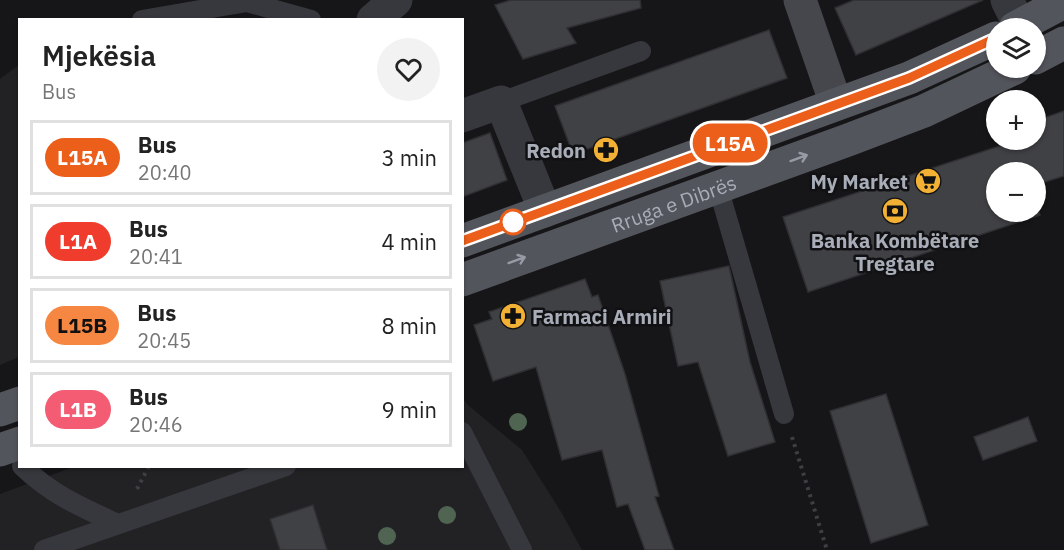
<!DOCTYPE html>
<meta charset="utf-8">
<style>
:root{--surface:#fff;--page:#f2f2f2;--text:#222;--muted:#767676;--line:#e0e0e0}
body{margin:0;font-family:"IBM Plex Sans",sans-serif;background:var(--page);color:var(--text);height:100vh;display:flex;flex-direction:column;font-size:22px;white-space:nowrap}
*{box-sizing:border-box;margin:0}
p{font-size:20px;color:var(--muted)}
.icon{flex:none;width:33px;height:33px;fill:none;stroke:currentColor;stroke-width:2;stroke-linecap:round;stroke-linejoin:round}
.map{position:relative;flex:1;overflow:hidden}
.details{position:absolute;left:18px;top:18px;width:446px;height:450px;display:flex;flex-direction:column;background:var(--surface);border-radius:0px;box-shadow:0 2px 4px #0004}
.details>*{flex:none}
.badge{padding:0 12px;border-radius:20px;font-size:21px;line-height:39px}
.buttons{position:absolute;left:986px;top:18px;display:grid;gap:12px}
.buttons a{display:grid;place-items:center;width:60px;height:60px;border-radius:50%;background:var(--surface);box-shadow:0 2px 4px #0004;font-size:30px}
.map>.badge{position:absolute;translate:-50% -50%;box-shadow:0 0 0 3px #fff}
.round{display:grid;place-items:center;flex:none;width:63px;height:63px;border-radius:32px;background:var(--page)}
.head{display:flex;align-items:center;justify-content:space-between;height:102px;padding:0 24px}
h1{font-size:28px;font-weight:600;line-height:45px}
ul{padding:0;list-style:none}
li{display:flex;align-items:center;gap:18px;height:75px;margin:0 12px 9px;padding:0 12px;border:3px solid var(--line);border-radius:0px}
li div{flex:1}
li b{display:block;font-size:22px}
li em{font-style:normal}
li .badge{min-width:66px;font-weight:700;text-align:center}
.map>svg:first-child{display:block}
</style>
<div class="map">
<svg width="1064" height="550" viewBox="0 0 1064 550">
<rect width="100%" height="100%" fill="#161618"/>
<g fill="#222225">
<polygon points="19,65 19,357 0,365 0,79"/>
<polygon points="462,397 468,405 522,450 563,515 582,550 0,550 0,494 73,467 462,466"/>
</g>
<g fill="#404145" stroke="#303034" stroke-width="1.5">
<polygon points="511,0 640,0 641,8 567,28 576,43 523,59 495,5"/>
<polygon points="854,0 983,0 856,55 835,8"/>
<polygon points="769,30 787,78 573,154 555,106"/>
<polygon points="1064,111 1064,176 1035,185 1035,172 996,172 996,212 1035,212 1035,200 1040,215 808,292 783,217 1018,140 1035,140 1035,121"/>
<polygon points="490,133 507,180 462,197 462,143"/>
<polygon points="729,266 750,362 775,442 728,456 698,362 678,366 660,281"/>
<polygon points="585,279 592,297 598,295 625,374 659,496 655,497 674,550 645,550 628,504 617,507 602,450 562,460 536,367 493,381 474,325 492,319 489,312"/>
<polygon points="886,394 928,525 871,543 830,411"/>
<polygon points="1028,417 1037,441 983,460 974,437"/>
<polygon points="313,505 327,550 280,550 270,519"/>
</g>
<g fill="none" stroke-linecap="round" stroke-linejoin="round">
<g stroke="#3d3f44" stroke-width="4" stroke-dasharray="3 4.5" stroke-linecap="butt">
<polyline points="792,437 827,550"/>
<polyline points="137,489 149,466"/>
</g>
<g stroke="#37383d" stroke-width="20">
<polyline points="142,20 247,2 311,20"/>
<polyline points="501,102 641,51"/>
<polyline points="718,187 784,414"/>
<polyline points="462,432 522,550"/>
<path d="M22,466C52,495 81,507 118,524"/>
<polyline points="44,550 286,466"/>
</g>
<g stroke="#37383d" stroke-width="33">
<polyline points="1007,0 1020,26"/>
<polyline points="373,20 396,0"/>
<polyline points="462,116 501,102 545,211"/>
</g>
<polyline stroke="#45474d" stroke-width="33" points="800,0 836,104"/>
<g stroke="#53555c" stroke-width="33">
<polyline points="1015,28 1064,2"/>
<polyline points="1035,58 1064,43"/>
<polyline points="462,241 909,78 996,38"/>
<path id="s1" d="M462,280L848,140L924,111L1015,68"/>
<polyline points="0,410 20,403"/>
<polyline points="0,450 20,443"/>
</g>
</g>
<g fill="#506452">
<circle cx="518" cy="422" r="9"/>
<circle cx="447" cy="515" r="9"/>
<circle cx="387" cy="536" r="9"/>
</g>
<defs><path id="oneway-shaft" d="M-6 0H5M1.5-3L5.5 0L1.5 3" fill="none" stroke-width="1.6" stroke-linecap="round" stroke-linejoin="round" transform="scale(1.5)"/></defs>
<g stroke="#979ba6">
<use href="#oneway-shaft" transform="translate(799 158) rotate(-20)"/>
<use href="#oneway-shaft" transform="translate(517 260) rotate(-20)"/>
</g>
<g fill="none" stroke-linecap="round" stroke-linejoin="round">
<g stroke="#fff" stroke-width="14">
<polyline id="line" points="462,241 909,78 996,38"/>
</g>
<use href="#line" stroke="#eb5f1a" stroke-width="9"/>
</g>
<defs>
<g id="pharmacy-disc" transform="scale(1.35)"><circle r="9.5" fill="#f2b134" stroke="#111113"/><path d="M-2-6h4v4h4v4h-4v4h-4v-4h-4v-4h4Z" fill="#111"/></g>
<g id="supermarket-disc" transform="scale(1.35)"><circle r="9.5" fill="#f2b134" stroke="#111113"/><path d="M-6-5.5h2.5l.6 2H6L4.5 2H-2.5L-4.4-4H-6ZM-1.5 3.2a1.3 1.3 0 1 0 .1 0ZM3 3.2a1.3 1.3 0 1 0 .1 0Z" fill="#111"/></g>
<g id="bank-disc" transform="scale(1.35)"><circle r="9.5" fill="#f2b134" stroke="#111113"/><path d="M-6-4H6V4H-6ZM0-2.3a2.3 2.3 0 1 0 0 4.6a2.3 2.3 0 1 0 0-4.6Z" fill="#111"/></g>
</defs>
<g fill-rule="evenodd">
<use href="#pharmacy-disc" x="606" y="150"/>
<use href="#supermarket-disc" x="928" y="181"/>
<use href="#bank-disc" x="895" y="211"/>
<use href="#pharmacy-disc" x="513" y="316"/>
</g>
<circle fill="#fff" stroke="#eb5f1a" stroke-width="3" cx="513" cy="222" r="12"/>
<g text-anchor="middle" dominant-baseline="central" stroke-width="5" stroke-linejoin="round" paint-order="stroke">
<g font-size="20" font-weight="bold" fill="#a8adb8" stroke="#111113" text-anchor="end">
<text x="586" y="150">Redon</text>
<text x="908" y="181">My Market</text>
<text x="895" y="240" text-anchor="middle">Banka Kombëtare<tspan x="895" dy="23">Tregtare</tspan></text>
<text x="532" y="316" text-anchor="start">Farmaci Armiri</text>
</g>
<g font-size="20" fill="#a8adb8" stroke="#111113">
<text stroke="none"><textPath href="#s1" startOffset="225">Rruga e Dibrës</textPath></text>
</g>
</g>
</svg>
<div class="buttons">
<a><svg class="icon" aria-label="layers" viewBox="0 0 24 24"><path d="M12 4l9 5-9 5-9-5zM3 14l9 5 9-5"/></svg></a>
<a>+</a>
<a>−</a>
</div>
<b class="badge" style="left:730px;top:143px;background:#eb5f1a;color:#fff">L15A</b>
<section class="details">
<div class="head"><div><h1>Mjekësia</h1><p>Bus</p></div><a class="round"><svg class="icon" aria-label="heart" viewBox="0 0 24 24"><path d="M12 20l-8-8c-3-5 5-10 8-4 3-6 11-1 8 4z"/></svg></a></div>
<ul>
<li><span class="badge" style="background:#eb5f1a;color:#fff">L15A</span><div><b>Bus</b><p>20:40</p></div><em>3 min</em></li>
<li><span class="badge" style="background:#f03c2c;color:#fff">L1A</span><div><b>Bus</b><p>20:41</p></div><em>4 min</em></li>
<li><span class="badge" style="background:#f68742;color:#111">L15B</span><div><b>Bus</b><p>20:45</p></div><em>8 min</em></li>
<li><span class="badge" style="background:#f35c73;color:#fff">L1B</span><div><b>Bus</b><p>20:46</p></div><em>9 min</em></li>
</ul>
</section>
</div>
